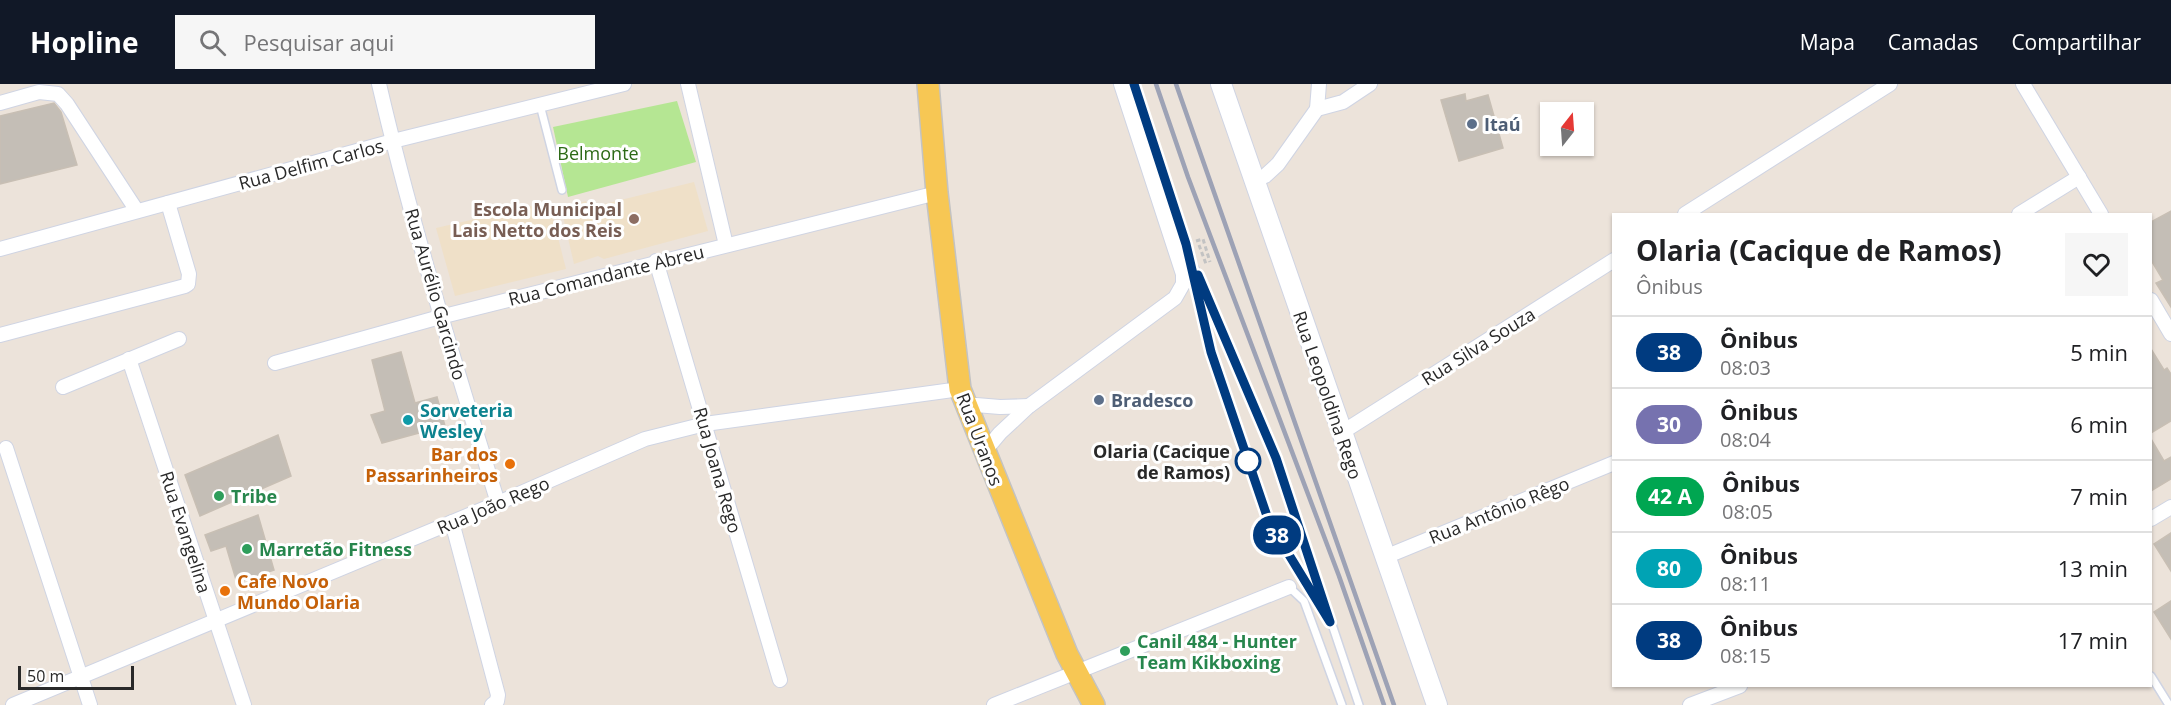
<!DOCTYPE html>
<html lang="pt">
<meta charset="utf-8">
<style>
:root{--surface:#fff;--page:#f6f6f6;--text:#202124;--muted:#757577;--line:#e0e0e0;--accent:#111827}
body{margin:0;font-family:"Open Sans",sans-serif;background:var(--page);color:var(--text);height:100vh;display:flex;flex-direction:column;font-size:22px;white-space:nowrap}
*{box-sizing:border-box;margin:0}
p{font-size:20px;color:var(--muted)}
.icon{flex:none;width:33px;height:33px;fill:none;stroke:currentColor;stroke-width:2;stroke-linecap:round;stroke-linejoin:round}
.map{position:relative;flex:1;overflow:hidden}
.details{position:absolute;left:1612px;top:129px;width:540px;height:474px;display:flex;flex-direction:column;background:var(--surface);border-radius:0px;box-shadow:0 2px 4px #0004}
.details>*{flex:none}
.badge{padding:0 12px;border-radius:20px;font-size:21px;line-height:39px}
.needle{width:39px;rotate:17deg}
.buttons{position:absolute;left:1540px;top:18px;display:grid;gap:12px}
.buttons a{display:grid;place-items:center;width:54px;height:54px;border-radius:0px;background:var(--surface);box-shadow:0 2px 4px #0004;font-size:30px}
.scale{position:absolute;left:18px;bottom:15px;width:116px;box-sizing:border-box;padding-left:6px;border:3px solid #292929;border-top:0;font-size:16px;line-height:21px;white-space:nowrap;color:#292929;-webkit-text-stroke:4px #fff;paint-order:stroke}
.map>.badge{position:absolute;translate:-50% -50%;box-shadow:0 0 0 3px #fff}
.round{display:grid;place-items:center;flex:none;width:63px;height:63px;border-radius:0px;background:var(--page)}
.summary{display:flex;align-items:center;justify-content:space-between;height:102px;padding:0 24px}
h1{font-size:28px;font-weight:700;line-height:45px}
ul{padding:0;list-style:none}
li{display:flex;align-items:center;gap:18px;height:72px;padding:0 24px;border-top:2px solid var(--line)}
li div{flex:1}
li b{display:block;font-size:22px}
li em{font-style:normal}
li .badge{min-width:66px;font-weight:700;text-align:center}
header{display:flex;align-items:center;gap:36px;box-sizing:border-box;height:84px;padding:0 30px;background:var(--accent);color:#fff}
header strong{font-size:28px}
nav{display:flex;gap:33px;margin-inline-start:auto;font-size:21px}
.search{width:420px;height:54px;background:var(--page);display:flex;align-items:center;gap:15px;box-sizing:border-box;padding:0 21px;border-radius:0px;color:var(--muted);font-size:22px}
.map>svg:first-child{display:block}
</style>
<header>
<strong>Hopline</strong>
<div class="search"><svg class="icon" aria-label="search" viewBox="0 0 24 24"><circle cx="10" cy="10" r="6"/><path d="M15 15l6 6"/></svg>Pesquisar aqui</div>
<nav><a>Mapa</a><a>Camadas</a><a>Compartilhar</a></nav>
</header>
<div class="map">
<svg width="2171" height="621" viewBox="0 0 2171 621">
<rect width="100%" height="100%" fill="#ece3da"/>
<g fill="#efe0c8">
<polygon points="694,98 708,147 604,175 598,172 574,180 561,124 586,117 588,124"/>
<polygon points="549,118 566,185 455,212 436,144"/>
</g>
<polygon fill="#b5e693" points="677,17 696,78 568,113 553,43"/>
<g fill="#c4beb6" stroke="#c8bfb4" stroke-width="1.5">
<polygon points="1465,10 1466,17 1488,11 1503,64 1459,77 1441,16"/>
<polygon points="54,19 61,28 77,81 0,100 0,32"/>
<polygon points="2171,127 2171,223 2156,199 2163,196 2151,176 2151,138"/>
<polygon points="2151,265 2164,286 2167,284 2171,290 2171,337 2151,349"/>
<polygon points="401,268 415,319 437,313 445,342 382,359 371,331 385,327 372,276"/>
<polygon points="278,351 291,392 200,432 185,391"/>
<polygon points="2151,355 2164,377 2171,373 2171,395 2151,407"/>
<polygon points="258,431 274,486 237,499 226,462 211,467 205,451"/>
<polygon points="2171,449 2171,487 2154,460"/>
<polygon points="2171,517 2171,555 2154,528"/>
</g>
<g fill="none" stroke-linecap="round" stroke-linejoin="round">
<g stroke="#cfd4e3" stroke-width="10">
<g id="service">
<polyline points="1134,0 1186,160 1211,268 1269,438 1330,538"/>
<polyline points="540,21 562,106"/>
<polyline points="1195,185 1276,373 1359,621"/>
<polyline points="1289,503 1304,517 1342,621"/>
<polyline points="2151,592 2169,621"/>
</g>
</g>
<g stroke="#cfd4e3" stroke-width="16">
<g id="minor">
<path d="M379,0C412,142 455,280 498,419"/>
<polyline points="688,0 726,161"/>
<polyline points="2023,0 2101,130"/>
<polyline points="0,19 39,8 58,10 67,20 137,127"/>
<polyline points="1317,25 1319,0"/>
<polyline points="1254,97 1265,92 1278,80 1317,25 1343,18 1370,0"/>
<polyline points="1685,130 1890,0"/>
<polyline points="2019,130 2079,93"/>
<polyline points="0,165 393,57 624,0"/>
<polyline points="656,177 780,596"/>
<polyline points="2151,216 2171,250"/>
<polyline points="0,251 185,202 188,200 189,190 168,119"/>
<polyline points="129,275 244,621"/>
<polyline points="275,279 440,233 937,109"/>
<polyline points="63,303 179,255"/>
<polyline points="964,320 1000,323 1029,322"/>
<polyline points="1341,349 1614,176"/>
<polyline points="6,364 90,621"/>
<polyline points="984,368 1000,349 1029,322 1175,214 1183,200 1183,190 1121,0"/>
<polyline points="2151,435 2171,423"/>
<polyline points="452,438 498,611 497,617 492,621"/>
<polyline points="1385,473 1614,379"/>
<polyline points="13,621 498,419 645,355 705,340 960,305"/>
<polyline points="994,621 1289,503"/>
<polyline points="1690,621 1740,602"/>
</g>
</g>
<g stroke="#cfd4e3" stroke-width="22">
<polyline id="secondary" points="1221,0 1437,621"/>
</g>
<g stroke="#c3c3c3" stroke-width="24">
<polyline id="primary" points="928,0 937,109 960,305 1067,570 1094,621"/>
</g>
<g stroke="#c3c3c3" stroke-width="3" stroke-dasharray="4.5 3" stroke-linecap="butt">
<polyline points="1196,157 1203,155 1210,178"/>
<polyline points="1199,161 1206,180"/>
</g>
<use href="#service" stroke="#fff" stroke-width="7"/>
<use href="#minor" stroke="#fff" stroke-width="14"/>
<use href="#secondary" stroke="#fff" stroke-width="20"/>
<use href="#primary" stroke="#f7c754" stroke-width="21"/>
<g stroke="#9da2b5" stroke-width="4.5">
<polyline points="1156,0 1188,93 1339,492 1384,621"/>
<polyline points="1176,0 1394,621"/>
</g>
</g>
<g fill="none" stroke-linecap="round" stroke-linejoin="round">
<g stroke="#fff" stroke-width="14">
<polyline id="line" points="1134,0 1186,160 1211,268 1269,438 1330,538 1276,374 1198,191"/>
</g>
<use href="#line" stroke="#003b80" stroke-width="9"/>
</g>
<g fill="#5c6f8a" stroke="#fff" stroke-width="2">
<circle cx="1472" cy="40" r="6"/>
<circle cx="1099" cy="316" r="6"/>
</g>
<circle fill="#8d6e63" stroke="#fff" stroke-width="2" cx="634" cy="135" r="6"/>
<circle fill="#0f9aa8" stroke="#fff" stroke-width="2" cx="408" cy="336" r="6"/>
<circle fill="#fff" stroke="#003b80" stroke-width="3" cx="1248" cy="377" r="12"/>
<g fill="#e8710a" stroke="#fff" stroke-width="2">
<circle cx="510" cy="380" r="6"/>
<circle cx="225" cy="507" r="6"/>
</g>
<g fill="#2e9e5b" stroke="#fff" stroke-width="2">
<circle cx="219" cy="412" r="6"/>
<circle cx="247" cy="465" r="6"/>
<circle cx="1125" cy="567" r="6"/>
</g>
<g text-anchor="middle" dominant-baseline="central" stroke-width="6" stroke-linejoin="round" paint-order="stroke">
<g font-size="18" font-weight="bold" fill="#4e5e75" stroke="#fff" text-anchor="start">
<text x="1484" y="40">Itaú</text>
<text x="1111" y="316">Bradesco</text>
</g>
<g font-size="18" fill="#2d6a16" stroke="#fff">
<text x="598" y="69">Belmonte</text>
</g>
<g font-size="18" fill="#292929" stroke="#fff">
<text transform="translate(311 80) rotate(-15)">Rua Delfim Carlos</text>
<text transform="translate(606 191) rotate(-14)">Rua Comandante Abreu</text>
<text transform="translate(436 210) rotate(74)">Rua Aurélio Garcindo</text>
<text transform="translate(1478 262) rotate(-32)">Rua Silva Souza</text>
<text transform="translate(1328 311) rotate(71)">Rua Leopoldina Rego</text>
<text transform="translate(980 355) rotate(69)">Rua Uranos</text>
<text transform="translate(718 386) rotate(74)">Rua Joana Rego</text>
<text transform="translate(493 421) rotate(-23)">Rua João Rego</text>
<text transform="translate(1499 426) rotate(-22)">Rua Antônio Rêgo</text>
<text transform="translate(186 448) rotate(72)">Rua Evangelina</text>
</g>
<g font-size="18" font-weight="bold" fill="#785e54" stroke="#fff" text-anchor="end">
<text x="622" y="125">Escola Municipal<tspan x="622" dy="21">Lais Netto dos Reis</tspan></text>
</g>
<g font-size="18" font-weight="bold" fill="#0d838f" stroke="#fff" text-anchor="start">
<text x="420" y="326">Sorveteria<tspan x="420" dy="21">Wesley</tspan></text>
</g>
<g font-size="18" font-weight="bold" fill="#292929" stroke="#fff" text-anchor="end">
<text x="1230" y="367">Olaria (Cacique<tspan x="1230" dy="21">de Ramos)</tspan></text>
</g>
<g font-size="18" font-weight="bold" fill="#c56008" stroke="#fff" text-anchor="end">
<text x="498" y="370">Bar dos<tspan x="498" dy="21">Passarinheiros</tspan></text>
<text x="237" y="497" text-anchor="start">Cafe Novo<tspan x="237" dy="21">Mundo Olaria</tspan></text>
</g>
<g font-size="18" font-weight="bold" fill="#27864d" stroke="#fff" text-anchor="start">
<text x="231" y="412">Tribe</text>
<text x="259" y="465">Marretão Fitness</text>
<text x="1137" y="557">Canil 484 - Hunter<tspan x="1137" dy="21">Team Kikboxing</tspan></text>
</g>
</g>
</svg>
<div class="buttons">
<a><svg class="needle" viewBox="-14 -14 28 28"><path d="M0-13l5 13h-10z" fill="#e53935"/><path d="M0 13l5-13h-10z" fill="#757577"/></svg></a>
</div>
<div class="scale">50 m</div>
<b class="badge" style="left:1277px;top:451px;background:#003b80;color:#fff">38</b>
<section class="details">
<div class="summary"><div><h1>Olaria (Cacique de Ramos)</h1><p>Ônibus</p></div><a class="round"><svg class="icon" aria-label="heart" viewBox="0 0 24 24"><path d="M12 20l-8-8c-3-5 5-10 8-4 3-6 11-1 8 4z"/></svg></a></div>
<ul>
<li><span class="badge" style="background:#003b80;color:#fff">38</span><div><b>Ônibus</b><p>08:03</p></div><em>5 min</em></li>
<li><span class="badge" style="background:#7672af;color:#fff">30</span><div><b>Ônibus</b><p>08:04</p></div><em>6 min</em></li>
<li><span class="badge" style="background:#00a651;color:#fff">42 A</span><div><b>Ônibus</b><p>08:05</p></div><em>7 min</em></li>
<li><span class="badge" style="background:#00a3b4;color:#fff">80</span><div><b>Ônibus</b><p>08:11</p></div><em>13 min</em></li>
<li><span class="badge" style="background:#003b80;color:#fff">38</span><div><b>Ônibus</b><p>08:15</p></div><em>17 min</em></li>
</ul>
</section>
</div>
